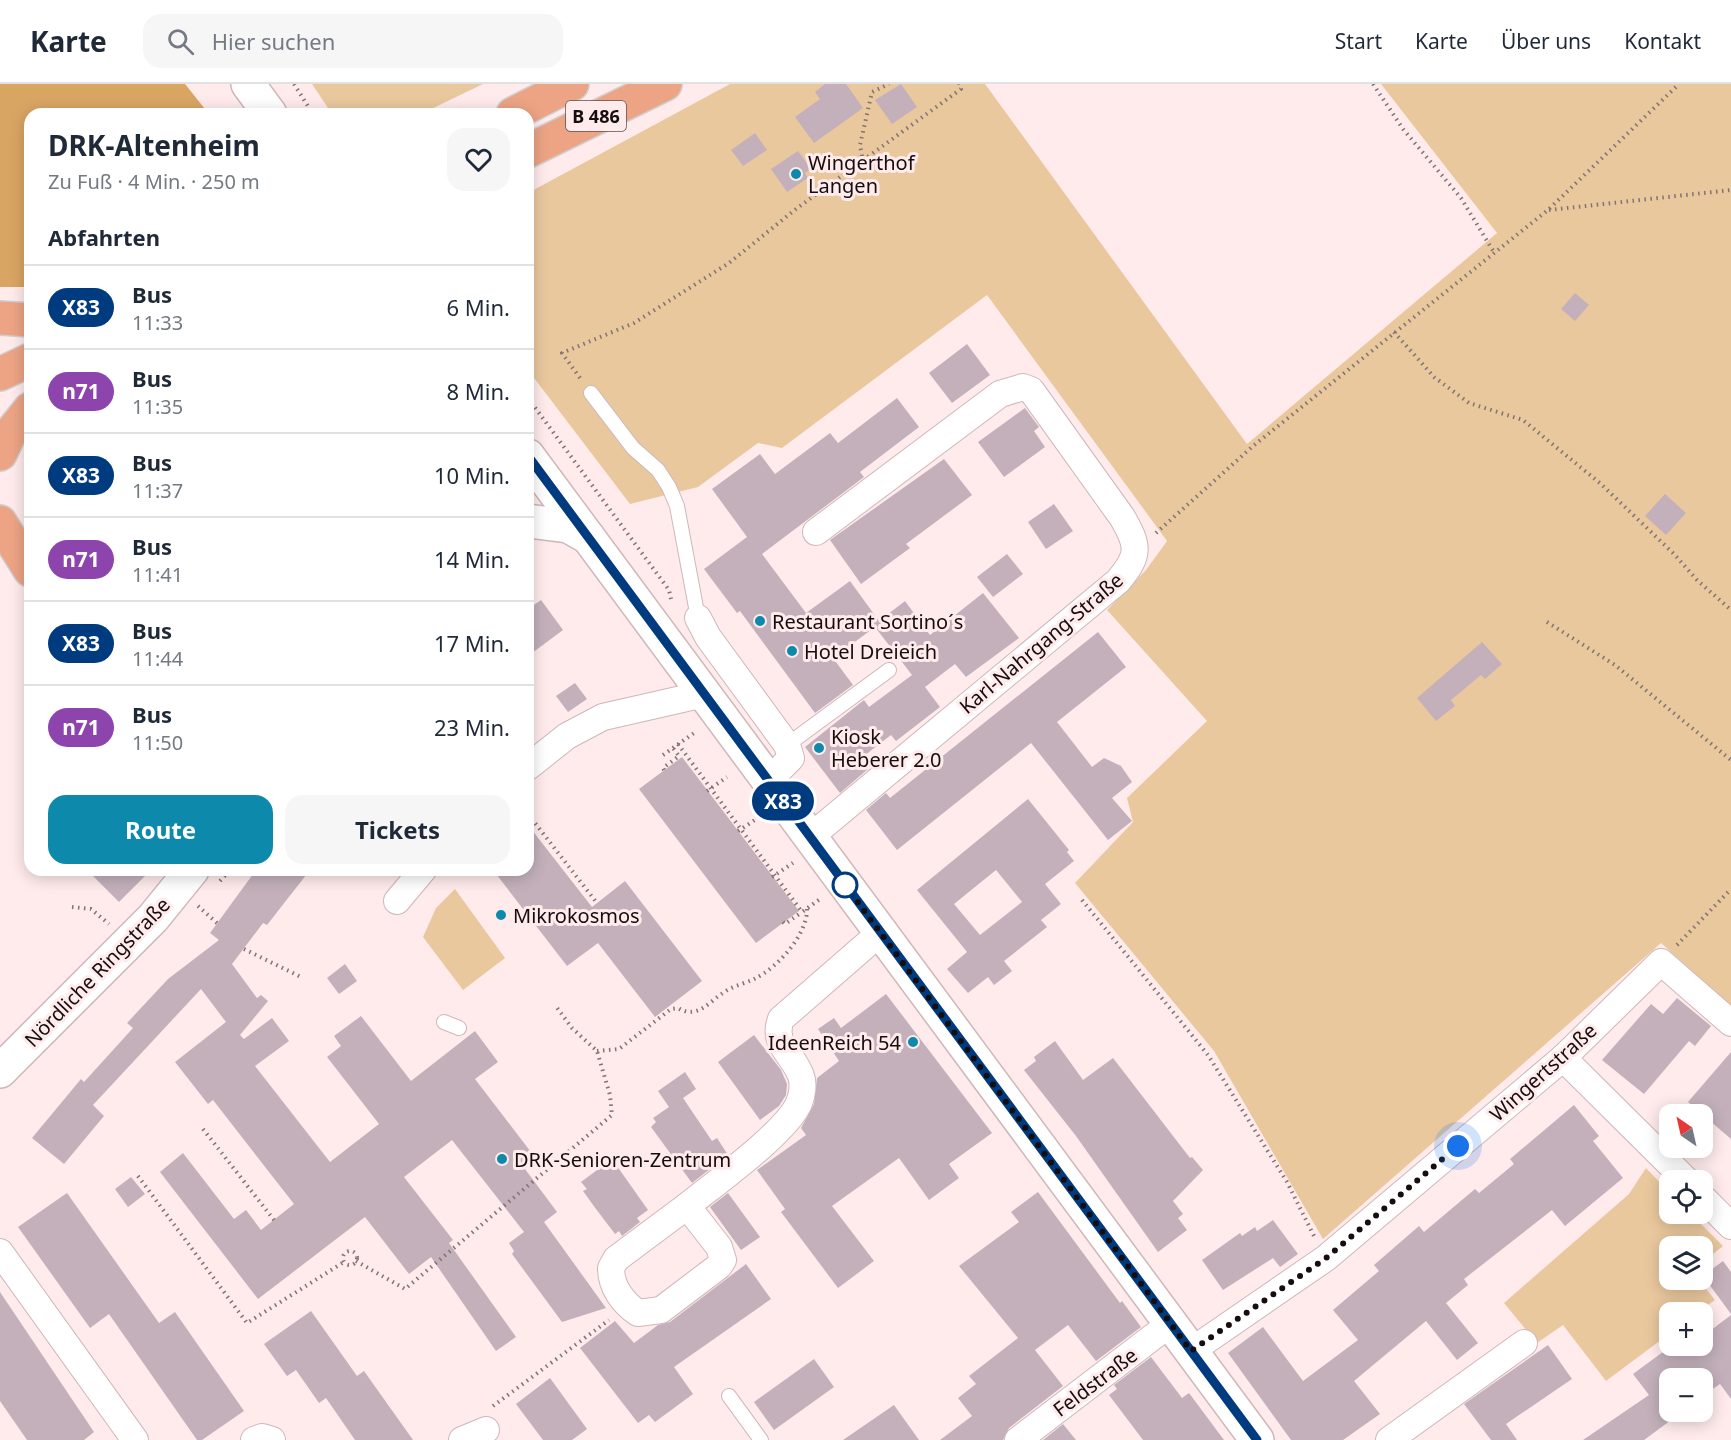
<!DOCTYPE html>
<html lang="de">
<meta charset="utf-8">
<style>
:root{--surface:#fff;--page:#f6f6f7;--text:#1f2937;--muted:#747a83;--line:#e0e1e3;--accent:#0c89ab}
body{margin:0;font-family:"Noto Sans",sans-serif;background:var(--page);color:var(--text);height:100vh;display:flex;flex-direction:column;font-size:22px;white-space:nowrap}
*{box-sizing:border-box;margin:0}
p{font-size:20px;color:var(--muted)}
.icon{flex:none;width:33px;height:33px;fill:none;stroke:currentColor;stroke-width:2;stroke-linecap:round;stroke-linejoin:round}
.map{position:relative;flex:1;overflow:hidden}
.panel{position:absolute;left:24px;top:24px;width:510px;height:768px;display:flex;flex-direction:column;background:var(--surface);border-radius:18px;box-shadow:0 3px 15px #0003}
.panel>*{flex:none}
.badge{padding:0 12px;border-radius:20px;font-size:21px;line-height:39px}
.needle{width:39px;rotate:326deg}
.tools{position:absolute;left:1659px;top:1020px;display:grid;gap:12px}
.tools a{display:grid;place-items:center;width:54px;height:54px;border-radius:12px;background:var(--surface);box-shadow:0 3px 15px #0003;font-size:30px}
.you{position:absolute;width:30px;height:30px;margin:-15px;border:4px solid #fff;border-radius:50%;background:#1a73e8;box-shadow:0 0 0 9px #1a73e833}
.map>.badge{position:absolute;translate:-50% -50%;box-shadow:0 0 0 3px #fff}
h2{padding:0 24px;font-size:22px;line-height:54px}
.round{display:grid;place-items:center;flex:none;width:63px;height:63px;border-radius:18px;background:var(--page)}
.summary{display:flex;align-items:center;justify-content:space-between;height:102px;padding:0 24px}
h1{font-size:28px;font-weight:700;line-height:45px}
.button{display:flex;gap:12px;margin-top:auto;padding:12px 24px}
.button a{flex:1;height:69px;border-radius:18px;background:var(--accent);color:#fff;font-size:24px;font-weight:700;line-height:69px;text-align:center}
.button a+a{background:var(--page);color:var(--text)}
ul{padding:0;list-style:none}
li{display:flex;align-items:center;gap:18px;height:84px;padding:0 24px;border-top:2px solid var(--line)}
li div{flex:1}
li b{display:block;font-size:22px}
li em{font-style:normal}
li .badge{min-width:66px;font-weight:700;text-align:center}
header{display:flex;align-items:center;gap:36px;box-sizing:border-box;height:84px;padding:0 30px;background:var(--surface);border-bottom:2px solid var(--line)}
header strong{font-size:28px}
nav{display:flex;gap:33px;margin-inline-start:auto;font-size:21px}
.search{width:420px;height:54px;background:var(--page);display:flex;align-items:center;gap:15px;box-sizing:border-box;padding:0 21px;border-radius:18px;color:var(--muted);font-size:22px}
.map>svg:first-child{display:block}
</style>
<header>
<strong>Karte</strong>
<div class="search"><svg class="icon" aria-label="search" viewBox="0 0 24 24"><circle cx="10" cy="10" r="6"/><path d="M15 15l6 6"/></svg>Hier suchen</div>
<nav><a>Start</a><a>Karte</a><a>Über uns</a><a>Kontakt</a></nav>
</header>
<div class="map">
<svg width="1731" height="1356" viewBox="0 0 1731 1356">
<rect width="100%" height="100%" fill="#ffebec"/>
<g fill="#eac89e">
<polygon points="312,0 483,0 421,30 332,30"/>
<polygon points="730,0 985,0 1247,360 1497,149 1381,0 1731,0 1731,922 1661,859 1323,1155 1214,967 1075,799 1133,738 1127,714 1207,637 1107,526 1146,486 1167,457 987,211 782,364 758,359 698,403 630,420 528,286 528,109"/>
<polygon points="455,805 505,874 463,906 423,853 436,824"/>
<polygon points="1646,1084 1669,1108 1670,1130 1691,1130 1723,1162 1703,1178 1702,1162 1670,1162 1670,1196 1699,1196 1715,1216 1698,1228 1670,1228 1669,1250 1606,1297 1563,1241 1537,1259 1504,1219 1629,1110"/>
</g>
<polygon fill="#d9a563" points="0,0 185,0 209,30 30,30 30,203 0,203"/>
<g fill="#c3b0bb" fill-rule="evenodd">
<polygon points="825,0 846,0 863,24 814,59 795,33 820,15 815,8"/>
<polygon points="901,0 917,23 892,40 875,16"/>
<polygon points="755,49 767,66 743,82 731,66"/>
<polygon points="798,67 811,85 805,89 808,94 787,108 771,85"/>
<polygon points="1575,209 1589,221 1575,237 1561,225"/>
<polygon points="967,260 990,291 952,319 929,289"/>
<polygon points="897,314 919,343 860,388 864,393 762,470 806,529 850,497 879,537 905,517 930,551 983,509 1019,554 966,593 955,580 925,603 940,623 896,657 891,651 860,675 868,685 840,709 805,663 864,616 869,623 912,591 875,543 833,574 853,601 815,629 740,527 737,529 704,485 747,453 712,405 760,370 775,390 830,349 838,359"/>
<polygon points="1025,324 1039,343 1034,347 1045,363 1004,393 978,358"/>
<polygon points="944,375 972,411 906,460 910,464 861,500 830,456"/>
<polygon points="1665,410 1686,429 1666,451 1645,432"/>
<polygon points="1054,420 1073,447 1046,465 1028,438"/>
<polygon points="1007,470 1023,490 993,513 977,493"/>
<polygon points="541,516 563,546 528,572 528,525"/>
<polygon points="1098,548 1126,583 1057,638 1092,683 1104,674 1121,682 1132,698 1112,714 1132,737 1108,756 1031,659 897,766 866,726 886,709 890,714"/>
<polygon points="1482,558 1502,580 1485,595 1481,591 1451,616 1455,622 1436,637 1417,614"/>
<polygon points="575,599 587,615 568,628 556,612"/>
<polygon points="682,673 799,827 756,859 639,705"/>
<path d="M1028,715L1069,766L1067,768L1074,777L1045,800L1061,820L1041,836L1047,843L1004,877L1012,887L994,901L988,893L968,909L947,885L967,868L917,806ZM996,786L1022,818L980,851L954,820Z"/>
<polygon points="528,741 592,823 625,797 702,897 655,933 598,859 567,882 493,786 528,786"/>
<polygon points="87,786 151,786 119,818"/>
<polygon points="256,786 310,786 267,841 263,839 232,880 257,914 261,911 268,917 240,951 244,955 272,934 289,957 255,982 330,1078 379,1040 327,973 341,962 334,952 361,932 411,997 475,947 498,978 475,995 537,1076 525,1085 557,1128 544,1138 606,1224 562,1238 512,1170 514,1167 509,1159 524,1148 452,1056 404,1093 453,1156 449,1159 516,1253 496,1267 431,1173 409,1190 365,1133 258,1215 160,1088 183,1069 234,1135 246,1126 261,1146 294,1120 213,1016 208,1020 175,978 226,938 201,905 93,1021 104,1032 64,1080 32,1054 81,995 84,998 133,944 127,939 168,895 219,856 210,849"/>
<polygon points="345,880 357,897 339,910 327,894"/>
<polygon points="886,910 992,1049 949,1080 959,1094 929,1116 899,1074 832,1122 874,1177 838,1204 781,1128 785,1125 757,1086 806,1051 801,1044 814,1020 817,994 839,977 818,945 834,934 841,944"/>
<polygon points="1677,914 1711,942 1695,962 1689,957 1644,1010 1602,976 1651,920 1663,930"/>
<polygon points="754,951 781,986 787,1000 786,1011 779,1022 760,1036 718,978"/>
<polygon points="1055,957 1083,996 1113,974 1190,1074 1192,1073 1203,1086 1173,1117 1183,1130 1178,1134 1187,1146 1158,1168 1076,1052 1024,986 1036,977 1034,973"/>
<polygon points="1731,968 1731,1055 1688,1018"/>
<polygon points="685,988 696,1005 683,1014 712,1057 717,1054 728,1071 692,1099 651,1043 656,1038 653,1034 669,1023 658,1007"/>
<polygon points="1574,1021 1599,1052 1593,1057 1623,1094 1565,1142 1552,1126 1464,1195 1468,1201 1446,1219 1478,1259 1457,1276 1426,1237 1354,1297 1380,1330 1343,1356 1291,1356 1228,1269 1263,1243 1303,1297 1358,1256 1333,1226 1379,1187 1374,1181 1419,1142 1424,1148 1475,1105 1479,1109 1514,1080 1510,1075"/>
<polygon points="612,1075 648,1126 637,1134 640,1138 622,1152 619,1147 615,1150 596,1125 583,1107 587,1105 581,1098"/>
<polygon points="131,1093 145,1110 128,1123 115,1105"/>
<polygon points="1038,1108 1120,1219 1122,1217 1141,1243 1096,1277 1068,1241 1035,1266 1063,1302 1009,1344 1003,1356 940,1356 972,1332 958,1314 976,1300 969,1292 1018,1254 959,1182 1019,1138 1011,1128"/>
<polygon points="67,1109 159,1239 175,1228 244,1327 202,1356 197,1356 109,1230 90,1244 18,1143"/>
<polygon points="728,1109 760,1153 741,1166 710,1123"/>
<polygon points="1273,1136 1298,1170 1280,1183 1273,1174 1223,1206 1202,1176 1240,1149 1242,1152 1255,1143 1257,1147"/>
<polygon points="1723,1177 1731,1188 1731,1230 1703,1192"/>
<polygon points="746,1180 771,1215 674,1283 693,1310 655,1338 649,1331 638,1339 580,1264 615,1237 634,1259 658,1241 670,1238"/>
<polygon points="0,1208 94,1348 84,1356 27,1356 0,1317"/>
<polygon points="311,1227 357,1292 364,1287 413,1356 355,1356 326,1314 319,1319 296,1286 287,1292 264,1260"/>
<polygon points="1731,1231 1731,1315 1720,1300 1702,1312 1702,1294 1670,1294 1670,1328 1682,1328 1644,1356 1583,1356 1649,1311 1633,1290 1671,1262 1702,1262 1702,1253"/>
<polygon points="1548,1261 1572,1295 1506,1340 1517,1356 1491,1356 1464,1320"/>
<polygon points="1151,1273 1182,1314 1189,1309 1224,1356 1143,1356 1109,1311 1117,1305 1114,1301"/>
<polygon points="814,1275 834,1303 774,1346 754,1318"/>
<polygon points="550,1294 587,1345 572,1356 543,1356 516,1320"/>
<polygon points="894,1321 919,1356 843,1356"/>
<polygon points="1063,1340 1076,1356 1043,1356"/>
</g>
<g fill="none" stroke-linecap="round" stroke-linejoin="round">
<g stroke="#ceb7b9" stroke-width="16">
<g id="service">
<polyline points="591,309 633,364 658,386 669,403 677,422 698,534"/>
<polyline points="787,661 889,586"/>
<polyline points="444,938 459,944"/>
<polyline points="729,1312 761,1356"/>
</g>
</g>
<g stroke="#ceb7b9" stroke-width="28">
<g id="minor">
<polyline points="698,534 708,553 787,661 791,674 768,697"/>
<polyline points="528,683 567,652 603,633 704,610"/>
<path d="M810,753L1118,497C1140,471 1139,462 1122,433L1031,306L1023,303L1000,310L816,448"/>
<polyline points="397,817 423,786"/>
<polyline points="1563,974 1686,1096"/>
<polyline points="1702,1113 1731,1142"/>
<path d="M687,1122C714,1100 786,1049 799,1019C802,1012 804,1000 801,992C794,971 771,960 781,935L881,848"/>
<path d="M687,1122L719,1163L723,1176L719,1182L661,1226L638,1229C623,1219 611,1203 611,1184L616,1175Z"/>
<polyline points="0,1168 135,1356"/>
<polyline points="1191,1267 1326,1174 1563,974 1661,878 1731,939"/>
<polyline points="254,1356 262,1353 272,1356"/>
<polyline points="462,1356 486,1346"/>
<polyline points="1018,1356 1171,1239"/>
<polyline points="1389,1356 1524,1259"/>
</g>
</g>
<g stroke="#ceb7b9" stroke-width="36">
<polyline id="tertiary" points="0,987 153,834 192,786"/>
</g>
<g stroke="#ceb7b9" stroke-width="36">
<g id="secondary">
<polyline points="248,0 270,30"/>
<polyline points="528,372 1257,1356"/>
<polyline points="528,437 568,442 588,453"/>
</g>
</g>
<g stroke="#d0cfcf" stroke-width="36">
<g id="primary">
<polyline points="513,30 572,0"/>
<polyline points="528,67 665,0"/>
<polyline points="0,234 30,236"/>
<polyline points="0,290 30,276"/>
<polyline points="0,370 9,351 30,325"/>
<polyline points="0,438 30,486"/>
</g>
</g>
<g stroke="#807374" stroke-width="4" stroke-dasharray="1.5 4.5" stroke-linecap="butt">
<polyline points="294,0 313,30"/>
<polyline points="1373,0 1403,45 1461,114 1495,170"/>
<polyline points="863,78 860,61 872,8 889,0"/>
<polyline points="1549,126 1731,106"/>
<polyline points="1394,248 1434,293 1469,319 1523,336 1601,400 1674,470 1697,496 1731,526"/>
<polyline points="580,294 562,269 634,239 729,179 796,125 961,5 959,0"/>
<polyline points="528,314 669,506 671,515"/>
<polyline points="1156,449 1253,362 1548,126 1679,0"/>
<polyline points="1547,538 1615,581 1731,676"/>
<polyline points="678,660 802,828 820,815"/>
<polyline points="663,671 694,649"/>
<polyline points="664,686 663,684 679,672 673,664"/>
<polyline points="707,707 727,693"/>
<polyline points="528,730 597,819"/>
<polyline points="738,747 758,734"/>
<polyline points="772,793 793,779"/>
<polyline points="220,797 230,786"/>
<polyline points="1082,816 1208,971 1287,1098 1314,1152"/>
<polyline points="198,822 218,840"/>
<polyline points="72,823 91,825 109,840"/>
<polyline points="783,838 785,840 802,828"/>
<polyline points="1677,861 1731,805"/>
<polyline points="244,865 301,893"/>
<path d="M597,967L619,965L671,925L678,924C698,936 709,917 726,907C735,901 747,899 756,894C778,883 808,850 807,824"/>
<polyline points="203,1045 274,1136"/>
<polyline points="138,1092 247,1239 344,1178"/>
<circle cx="350" cy="1174" r="7"/>
<polyline points="356,1177 405,1205 612,1031 610,1011 597,967 572,944 555,921"/>
<polyline points="493,1322 609,1236"/>
</g>
<use href="#service" stroke="#fff" stroke-width="14"/>
<use href="#minor" stroke="#fff" stroke-width="26"/>
<use href="#tertiary" stroke="#fff" stroke-width="33"/>
<use href="#secondary" stroke="#fff" stroke-width="33"/>
<use href="#primary" stroke="#eca485" stroke-width="33"/>
</g>
<g fill="none" stroke-linecap="round" stroke-linejoin="round">
<g stroke="#fff" stroke-width="14">
<polyline id="line" points="528,372 1257,1356"/>
</g>
<use href="#line" stroke="#003b80" stroke-width="9"/>
<polyline stroke="#150d0e" stroke-width="6" stroke-dasharray="0 10.8" points="845,801 1191,1267 1326,1174 1458,1062"/>
</g>
<g fill="#0c89ab" stroke="#ffebec" stroke-width="2">
<circle cx="796" cy="90" r="6"/>
<circle cx="760" cy="537" r="6"/>
<circle cx="792" cy="567" r="6"/>
<circle cx="819" cy="664" r="6"/>
<circle cx="501" cy="831" r="6"/>
<circle cx="913" cy="958" r="6"/>
<circle cx="502" cy="1075" r="6"/>
</g>
<circle fill="#fff" stroke="#003b80" stroke-width="3" cx="845" cy="801" r="12"/>
<g text-anchor="middle" dominant-baseline="central" stroke-width="6" stroke-linejoin="round" paint-order="stroke">
<rect fill="#ffebec" stroke="#5b5051" stroke-width="1.5" x="566" y="17" width="60" height="30" rx="4.5"/>
<g font-size="18" font-weight="bold" fill="#150d0e">
<text x="596" y="32">B 486</text>
</g>
<g font-size="20" fill="#150d0e" stroke="#ffebec" text-anchor="start">
<text x="808" y="78">Wingerthof<tspan x="808" dy="23">Langen</tspan></text>
<text x="772" y="537">Restaurant Sortino´s</text>
<text x="804" y="567">Hotel Dreieich</text>
<text x="831" y="652">Kiosk<tspan x="831" dy="23">Heberer 2.0</tspan></text>
<text x="513" y="831">Mikrokosmos</text>
<text x="901" y="958" text-anchor="end">IdeenReich 54</text>
<text x="514" y="1075">DRK-Senioren-Zentrum</text>
</g>
<g font-size="20" fill="#150d0e" stroke="#ffebec">
<text transform="translate(1041 559) rotate(-40)">Karl-Nahrgang-Straße</text>
<text transform="translate(97 888) rotate(-46)">Nördliche Ringstraße</text>
<text transform="translate(1543 988) rotate(-42)">Wingertstraße</text>
<text transform="translate(1095 1298) rotate(-37)">Feldstraße</text>
</g>
</g>
</svg>
<div class="tools">
<a><svg class="needle" viewBox="-14 -14 28 28"><path d="M0-13l5 13h-10z" fill="#e53935"/><path d="M0 13l5-13h-10z" fill="#747a83"/></svg></a>
<a><svg class="icon" aria-label="locate" viewBox="0 0 24 24"><circle cx="12" cy="12" r="6"/><path d="M12 2v4M12 18v4M2 12h4M18 12h4"/></svg></a>
<a><svg class="icon" aria-label="layers" viewBox="0 0 24 24"><path d="M12 4l9 5-9 5-9-5zM3 14l9 5 9-5"/></svg></a>
<a>+</a>
<a>−</a>
</div>
<div class="you" style="left:1458px;top:1062px"></div>
<b class="badge" style="left:783px;top:717px;background:#003b80;color:#fff">X83</b>
<section class="panel">
<div class="summary"><div><h1>DRK-Altenheim</h1><p>Zu Fuß · 4 Min. · 250 m</p></div><a class="round"><svg class="icon" aria-label="heart" viewBox="0 0 24 24"><path d="M12 20l-8-8c-3-5 5-10 8-4 3-6 11-1 8 4z"/></svg></a></div>
<h2>Abfahrten</h2>
<ul>
<li><span class="badge" style="background:#003b80;color:#fff">X83</span><div><b>Bus</b><p>11:33</p></div><em>6 Min.</em></li>
<li><span class="badge" style="background:#8e44ad;color:#fff">n71</span><div><b>Bus</b><p>11:35</p></div><em>8 Min.</em></li>
<li><span class="badge" style="background:#003b80;color:#fff">X83</span><div><b>Bus</b><p>11:37</p></div><em>10 Min.</em></li>
<li><span class="badge" style="background:#8e44ad;color:#fff">n71</span><div><b>Bus</b><p>11:41</p></div><em>14 Min.</em></li>
<li><span class="badge" style="background:#003b80;color:#fff">X83</span><div><b>Bus</b><p>11:44</p></div><em>17 Min.</em></li>
<li><span class="badge" style="background:#8e44ad;color:#fff">n71</span><div><b>Bus</b><p>11:50</p></div><em>23 Min.</em></li>
</ul>
<div class="button"><a>Route</a><a>Tickets</a></div>
</section>
</div>
